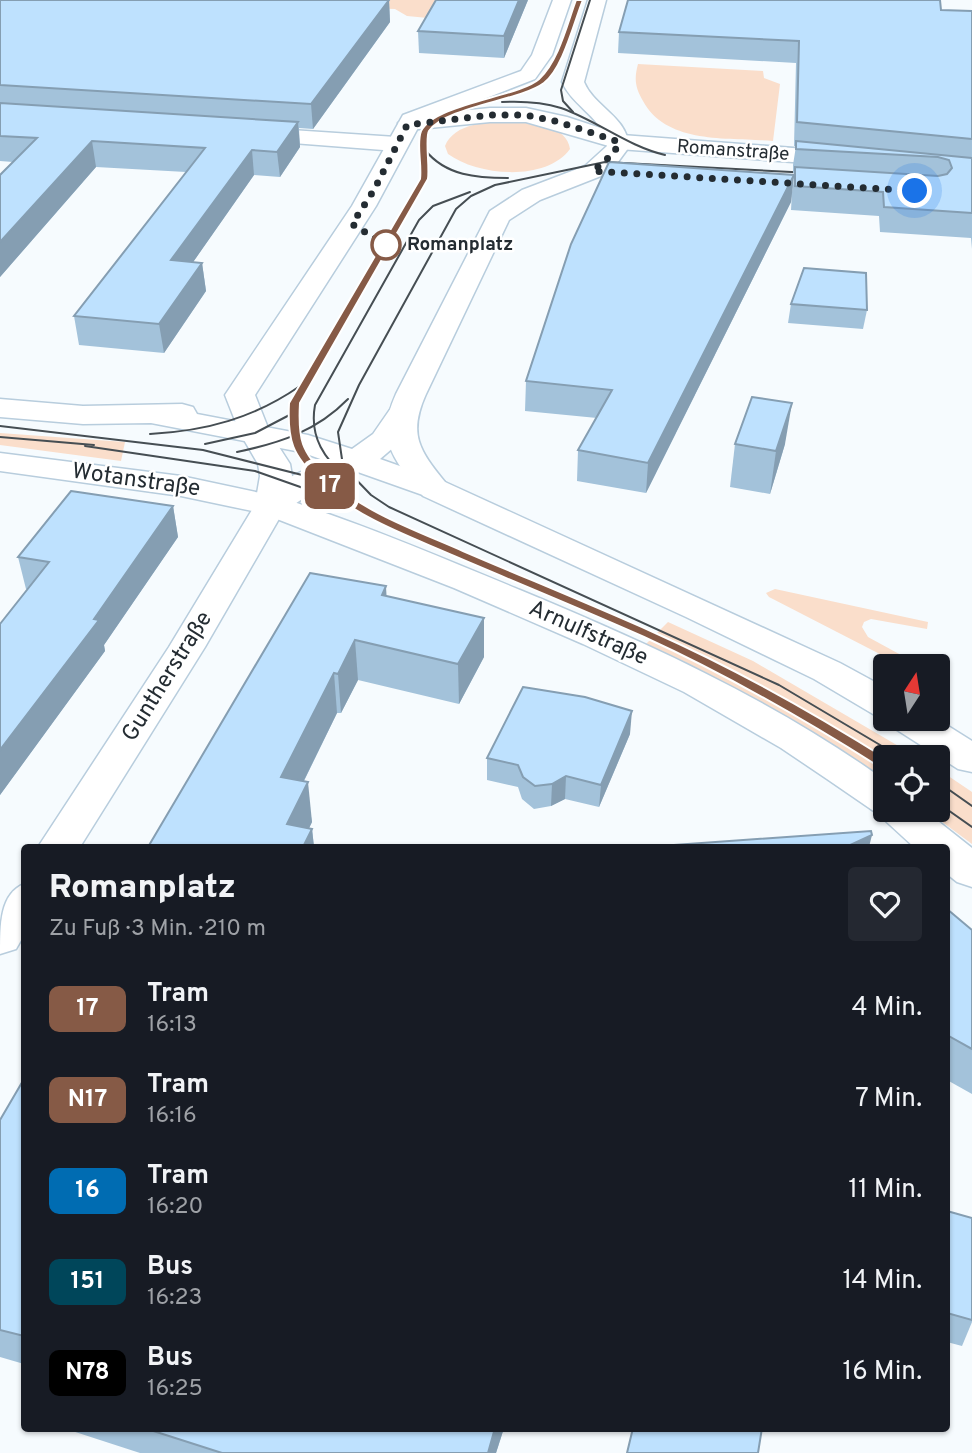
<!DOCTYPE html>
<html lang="de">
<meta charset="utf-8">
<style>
:root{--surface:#171b24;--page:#242831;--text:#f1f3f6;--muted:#9ea1a6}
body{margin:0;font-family:Overpass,sans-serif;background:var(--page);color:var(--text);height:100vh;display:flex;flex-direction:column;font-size:26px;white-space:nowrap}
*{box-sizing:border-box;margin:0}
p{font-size:23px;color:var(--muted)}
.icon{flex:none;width:38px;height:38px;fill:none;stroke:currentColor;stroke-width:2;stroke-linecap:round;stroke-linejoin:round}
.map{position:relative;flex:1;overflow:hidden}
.details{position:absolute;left:21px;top:844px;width:929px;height:588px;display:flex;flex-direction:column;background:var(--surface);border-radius:7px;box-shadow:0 2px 5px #0004}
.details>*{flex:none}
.badge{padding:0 14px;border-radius:10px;font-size:24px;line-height:46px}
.needle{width:46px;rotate:12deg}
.controls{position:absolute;left:873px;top:654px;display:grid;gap:14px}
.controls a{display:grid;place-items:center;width:77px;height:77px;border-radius:7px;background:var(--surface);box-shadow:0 2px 5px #0004;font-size:35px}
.you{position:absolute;width:35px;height:35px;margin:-18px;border:5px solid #fff;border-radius:50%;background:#1a73e8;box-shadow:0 0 0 10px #1a73e833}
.map>.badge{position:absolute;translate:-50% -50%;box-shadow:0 0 0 4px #fff}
.round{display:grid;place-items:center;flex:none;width:74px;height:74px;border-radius:7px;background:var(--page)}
.headline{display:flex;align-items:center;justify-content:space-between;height:119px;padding:0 28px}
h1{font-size:33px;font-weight:800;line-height:52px}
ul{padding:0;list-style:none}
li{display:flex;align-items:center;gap:21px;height:91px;padding:0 28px}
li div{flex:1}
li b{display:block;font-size:26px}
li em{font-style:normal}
li .badge{min-width:77px;font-weight:700;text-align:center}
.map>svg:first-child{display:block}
</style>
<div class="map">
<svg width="972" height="1453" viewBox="0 0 972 1453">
<rect width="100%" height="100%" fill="#f6fbfe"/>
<g fill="#fadecb">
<polygon points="368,0 464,0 428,18 407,16 395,9 363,8"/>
<path d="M638,64L763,71L764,78L780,84L773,141C728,137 667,145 643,101C635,87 634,79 638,64Z"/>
<path d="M513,121C532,123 567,125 570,149C546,182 478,176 448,154L445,146C455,122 490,122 513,121Z"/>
<polygon points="0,433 125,442 121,461 0,445"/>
<polygon points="775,589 928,622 927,629 871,619 864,622 862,627 868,637 923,667 905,667 769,597 766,593"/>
<path d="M668,622L753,661L919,758H886L885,781C810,726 730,684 646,644Z"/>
<polygon points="938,769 972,792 972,844 926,810 938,810"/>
</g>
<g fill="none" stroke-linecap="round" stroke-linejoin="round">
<g stroke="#b8cddd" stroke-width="3">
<g id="street">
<polygon points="248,127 396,137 407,144 396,151 240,139 237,134"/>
<polygon points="271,495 283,498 287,505 205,647 80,847 38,847 169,647 255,505 259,498"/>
<path d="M24,884V935L16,949L0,954C0,924 0,894 24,884Z"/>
</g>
</g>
<g stroke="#b8cddd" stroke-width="3">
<g id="secondary">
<polygon points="490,108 526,108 567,117 622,135 846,152 854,154 858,159 854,164 846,166 619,149 526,122 490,122 409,130 398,123 409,116"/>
<polygon points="0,399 83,406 182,404 193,407 197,414 308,435 352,449 373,434 391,408 402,405 413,408 417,414 394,447 380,459 445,482 450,489 445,496 434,499 355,471 317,489 283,512 271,515 181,496 0,471 0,453 181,476 265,494 294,475 326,461 301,452 151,423 83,424 0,417"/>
</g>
</g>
<g stroke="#b8cddd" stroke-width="3">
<g id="primary">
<path d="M553,0H571L552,55L535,79L420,124L376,206L255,395L270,433L290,464L292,476L288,500C367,526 443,558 520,590C648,643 773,700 886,781V810H924L972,848V887L957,882L947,874V847H914L878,814L827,779L781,748L684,692L583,644L454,588L259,512L255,505L260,476L258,464L240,433L225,395L352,206L403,115L521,71L532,55Z"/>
<path d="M588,0H606L584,82C595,108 627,116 629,147L615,166L601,176L540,200L509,220L426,394C408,434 419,450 445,482L840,663L886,688V717L873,714L814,679L686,617L423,496C394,460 375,440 396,394L490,211L522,190L585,166L607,146C605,119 573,107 562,82Z"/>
<polygon points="889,719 937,719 972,741 972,772 958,769 894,728"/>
</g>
</g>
<use href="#street" fill="#fff" fill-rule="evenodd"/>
<use href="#secondary" fill="#fff" fill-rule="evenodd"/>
<use href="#primary" fill="#fff" fill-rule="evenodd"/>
<g stroke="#464e53" stroke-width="2">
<path d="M579,0C570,25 564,60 544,79C515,107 440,97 423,134C417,146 426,164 425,177L295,403C290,437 305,465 331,487C390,537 470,558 541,588C661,638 778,690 886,764"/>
<path d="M502,102C522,101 542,102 561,108C598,121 627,146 665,155"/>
<polyline points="573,112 563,101 561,90 590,0"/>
<path d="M425,150C446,176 477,178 508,178"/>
<polyline points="811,173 605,162 495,185 471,196 456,209 359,385 338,432 343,466 371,495 389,507 779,685 902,758"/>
<polyline points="0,426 203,450 322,480"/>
<path d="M150,434C206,431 254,418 300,386"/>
<polyline points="0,437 94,445"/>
<polyline points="205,444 255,433 299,410"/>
<polyline points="85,446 255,471 340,501"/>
<path d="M237,452C280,443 317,431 348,399"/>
<path d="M348,480C325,459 309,438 315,405L419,220L433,206L470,192"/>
<polyline points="938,782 972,806"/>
<polyline points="938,803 972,827"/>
</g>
</g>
<g fill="#a3c2da">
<polygon points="0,0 389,0 390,22 313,129 299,128 300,147 280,177 254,175 193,262 202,263 206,291 164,353 79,345 74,316 186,172 96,167 0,277 0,175 13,162 0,161"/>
<polygon points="528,0 504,58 419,53 418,31"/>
<polygon points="941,10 972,11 972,249 971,238 880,232 879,216 791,210 792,192 795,173 793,173 793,165 796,146 794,146 796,63 618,53 619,32"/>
<polygon points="794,175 791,202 646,493 577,481 578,450 597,418 525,411 526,381"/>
<polygon points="791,304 867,310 863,329 788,323"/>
<polygon points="735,444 785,444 770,494 730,487"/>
<polygon points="173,506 178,537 104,645 105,651 0,795 0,624 28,589 26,589 18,557"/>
<polygon points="386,596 484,657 459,704 358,680 341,713 337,713 304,781 312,822 309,828 312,829 314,847 148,847"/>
<polygon points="630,734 599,807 565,799 551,806 534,809 522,799 518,787 487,780 487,758"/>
<polygon points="947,909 972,930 972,1094 947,1080"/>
<polygon points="24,1079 24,1364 0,1357 0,1120"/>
<polygon points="947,1211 972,1218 972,1322 962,1346 947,1342"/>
<polygon points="63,1428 504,1428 496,1453 140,1453"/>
</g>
<g fill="#859eb2">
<polygon points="389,0 390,22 313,129 311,104"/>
<polygon points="519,0 528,0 504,58 504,36"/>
<polygon points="298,122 300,147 280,177 277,152"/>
<polygon points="92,141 96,167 0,277 0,242"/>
<polygon points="252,150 254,175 175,288 171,260"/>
<polygon points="794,175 791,202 646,493 648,463"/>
<polygon points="202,263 206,291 164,353 159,324"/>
<polygon points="792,403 785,444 770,494 776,451"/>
<polygon points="173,506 178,537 104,645 105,651 0,795 0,750"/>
<polygon points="386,586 388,625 382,595"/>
<polygon points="484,618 484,657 459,704 458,664"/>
<polygon points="355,640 358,680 341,713 338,674"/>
<polygon points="334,673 337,713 286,817 281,777"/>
<polygon points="632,711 630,734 599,807 601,785"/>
<polygon points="566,776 565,799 551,806 552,784"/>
<polygon points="308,782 312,822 300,847 287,824"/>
<polygon points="312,829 314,847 303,847"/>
<polygon points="872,835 869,847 846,847"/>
<polygon points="495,1428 504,1428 496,1453 488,1453"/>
</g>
<g fill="#bee1fe" stroke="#859eb2" stroke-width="2">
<polygon points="0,0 389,0 311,104 0,85"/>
<polygon points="436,0 519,0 504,36 418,31"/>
<polygon points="628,0 940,0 941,10 972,11 972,139 797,122 799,41 619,32"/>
<polygon points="0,103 298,122 277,152 252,150 171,260 202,263 159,324 74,316 205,148 92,141 0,242 0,175 37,138 0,136"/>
<polygon points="796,141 972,158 972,213 884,207 883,192 795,186 795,167 938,176 947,174 952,168 949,160 938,157 796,149"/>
<polygon points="609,162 794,175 648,463 578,450 612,390 526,381 571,244"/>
<polygon points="804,268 866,273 867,310 791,304"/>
<polygon points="752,397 792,403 776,451 735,444"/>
<polygon points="71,491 173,506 94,619 99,620 0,750 0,624 49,562 18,557"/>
<polygon points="310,573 386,586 382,595 484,618 458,664 355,640 338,674 334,673 281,777 308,782 287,824 312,829 303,847 148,847"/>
<polygon points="523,687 585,697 632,711 601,785 566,776 552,784 535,786 523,777 518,765 487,758"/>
<polygon points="871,831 872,835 846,847 646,847"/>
<polygon points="947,909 972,930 972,1049 947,1035"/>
<polygon points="24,1079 24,1336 0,1330 0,1120"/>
<polygon points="947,1211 972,1218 972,1320 947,1313"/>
<polygon points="144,1428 495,1428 488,1453 222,1453"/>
<polygon points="633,1428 762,1428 758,1453 627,1453"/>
</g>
<path fill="#865a46" stroke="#fff" stroke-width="2" d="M576,0H583C574,22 563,69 544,83C520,101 447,106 429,131C425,138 430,167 428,179L300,403C298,439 301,452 328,478C364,513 418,531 463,551C526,578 590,604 653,632C736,669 814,713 890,761V768H881C804,719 727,675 644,637C581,609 517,583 454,556C409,536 355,518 320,482C292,455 287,441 289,403L420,179C422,164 416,143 421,131C435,103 519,97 539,79C559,60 567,24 576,0Z"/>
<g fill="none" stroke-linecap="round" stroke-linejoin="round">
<polyline stroke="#242c32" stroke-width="7" stroke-dasharray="0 12.6" points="386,245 352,224 374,190 407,125 490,115 526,115 559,122 619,142 614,153 593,171 915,191"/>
</g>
<circle fill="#fff" stroke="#865a46" stroke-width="3.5" cx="386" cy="245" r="14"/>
<g text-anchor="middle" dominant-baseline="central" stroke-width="5" stroke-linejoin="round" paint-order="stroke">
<g font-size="19" fill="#242c32" stroke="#fff">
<text transform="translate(733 151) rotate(4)">Romanstraße</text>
</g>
<g font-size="19" font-weight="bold" fill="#242c32" stroke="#fff" text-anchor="start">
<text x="407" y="245">Romanplatz</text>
</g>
<g font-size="23" fill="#242c32" stroke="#fff">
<text transform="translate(136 481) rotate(8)">Wotanstraße</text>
<text transform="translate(588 634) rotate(24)">Arnulfstraße</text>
<text transform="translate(168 677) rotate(-58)">Guntherstraße</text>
</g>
</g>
</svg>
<div class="controls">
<a><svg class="needle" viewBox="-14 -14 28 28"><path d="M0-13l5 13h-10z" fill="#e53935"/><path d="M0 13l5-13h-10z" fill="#9ea1a6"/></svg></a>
<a><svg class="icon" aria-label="locate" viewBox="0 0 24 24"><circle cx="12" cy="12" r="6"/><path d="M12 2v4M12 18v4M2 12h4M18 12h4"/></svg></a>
</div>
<div class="you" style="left:915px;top:191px"></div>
<b class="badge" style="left:330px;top:486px;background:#865a46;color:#fff">17</b>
<section class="details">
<div class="headline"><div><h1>Romanplatz</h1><p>Zu Fuß · 3 Min. · 210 m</p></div><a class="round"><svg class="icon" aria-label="heart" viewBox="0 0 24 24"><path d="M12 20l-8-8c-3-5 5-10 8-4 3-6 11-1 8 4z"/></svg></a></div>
<ul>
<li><span class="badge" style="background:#865a46;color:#fff">17</span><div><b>Tram</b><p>16:13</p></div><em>4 Min.</em></li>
<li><span class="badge" style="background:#865a46;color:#fff">N17</span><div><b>Tram</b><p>16:16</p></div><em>7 Min.</em></li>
<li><span class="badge" style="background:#006cb2;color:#fff">16</span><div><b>Tram</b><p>16:20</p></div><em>11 Min.</em></li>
<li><span class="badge" style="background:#00465a;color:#fff">151</span><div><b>Bus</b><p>16:23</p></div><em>14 Min.</em></li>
<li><span class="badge" style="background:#000;color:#fff">N78</span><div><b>Bus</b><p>16:25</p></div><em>16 Min.</em></li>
</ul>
</section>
</div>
